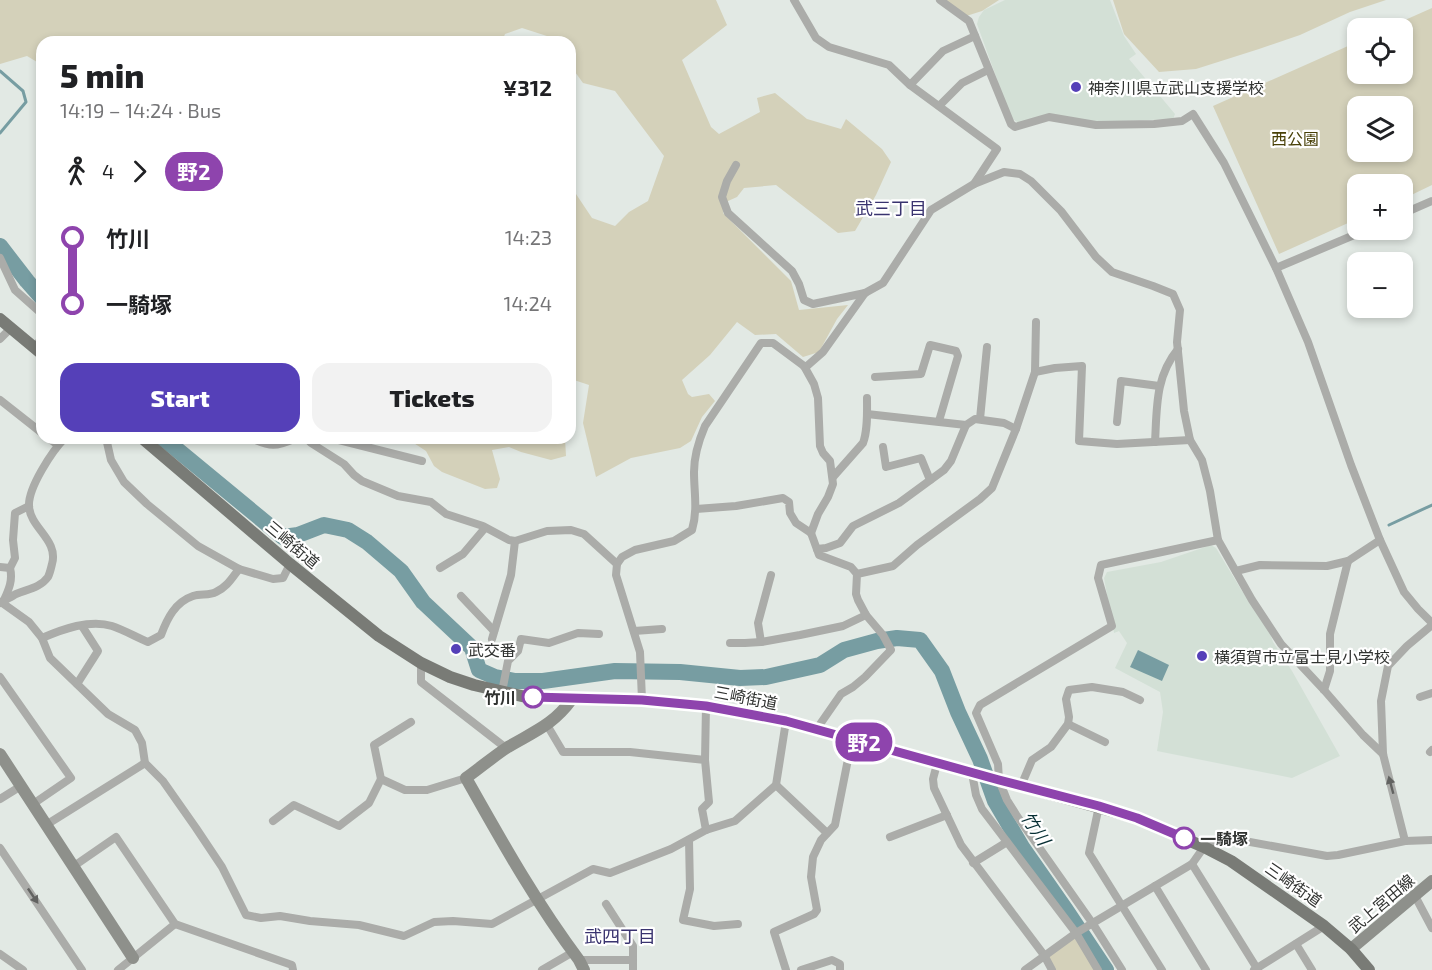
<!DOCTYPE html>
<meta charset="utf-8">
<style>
:root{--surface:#fff;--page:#f2f2f2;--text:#202124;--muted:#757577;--accent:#5540b8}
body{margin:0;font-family:"Exo 2","Noto Sans JP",sans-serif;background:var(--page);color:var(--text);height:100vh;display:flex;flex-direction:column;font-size:22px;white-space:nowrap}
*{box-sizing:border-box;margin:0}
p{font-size:20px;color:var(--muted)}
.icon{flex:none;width:33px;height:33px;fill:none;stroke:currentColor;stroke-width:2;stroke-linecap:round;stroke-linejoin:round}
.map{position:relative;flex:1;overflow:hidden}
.details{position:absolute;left:36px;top:36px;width:540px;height:408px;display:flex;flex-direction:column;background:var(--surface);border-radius:18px;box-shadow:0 3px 9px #0003}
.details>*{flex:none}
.badge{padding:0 12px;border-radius:20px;font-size:21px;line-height:39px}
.fabs{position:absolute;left:1347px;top:18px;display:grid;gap:12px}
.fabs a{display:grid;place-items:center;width:66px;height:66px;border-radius:12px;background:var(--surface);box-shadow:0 3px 9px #0003;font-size:30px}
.map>.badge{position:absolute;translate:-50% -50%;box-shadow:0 0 0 3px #fff}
.legs{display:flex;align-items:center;gap:9px;height:66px;padding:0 24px;font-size:20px}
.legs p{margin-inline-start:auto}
.overview{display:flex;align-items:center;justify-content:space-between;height:102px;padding:0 24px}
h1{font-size:33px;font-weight:800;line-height:45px}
.primary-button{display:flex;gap:12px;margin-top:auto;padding:12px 24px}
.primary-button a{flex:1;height:69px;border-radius:18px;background:var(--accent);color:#fff;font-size:24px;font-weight:800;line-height:69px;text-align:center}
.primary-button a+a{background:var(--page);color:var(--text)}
ul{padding:0 24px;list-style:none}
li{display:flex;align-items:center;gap:21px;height:66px;font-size:22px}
li i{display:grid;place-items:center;width:9px;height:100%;margin:0 8px;background:currentColor}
li i::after{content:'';width:15px;height:15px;margin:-8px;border:4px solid;border-radius:50%;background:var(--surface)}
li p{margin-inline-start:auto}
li:first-child i{background:linear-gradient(#0000 50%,currentColor 0)}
li:last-child i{background:linear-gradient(currentColor 50%,#0000 0)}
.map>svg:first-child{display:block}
</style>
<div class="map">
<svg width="1432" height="970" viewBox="0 0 1432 970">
<rect width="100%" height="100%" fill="#e2e9e4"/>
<g fill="#d3e0d6">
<polygon points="1005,0 1110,0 1124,36 1136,54 1129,59 1175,114 1173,119 1098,122 1048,116 1019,123 1011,118 977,24 979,17 984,10"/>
<polygon points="1211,545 1216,548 1242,591 1268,627 1273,642 1292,671 1340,756 1292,778 1157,751 1163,712 1160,692 1115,668 1127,643 1119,631 1114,633 1104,578 1107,572 1161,562"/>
</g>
<g fill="#d4d1ba" fill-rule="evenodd">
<polygon points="0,0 716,0 727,25 682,60 711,127 719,134 760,112 757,98 775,93 807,119 841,129 846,119 882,149 891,162 876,195 855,231 838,233 776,185 744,188 737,197 728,201 723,213 791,281 799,310 848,305 837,319 819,352 803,357 776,334 755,335 737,322 710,355 682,380 688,394 692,397 709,394 715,401 702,417 691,441 680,448 631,458 596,477 583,423 589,385 574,380 570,389 570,185 592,218 615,226 629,212 648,201 664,156 615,91 583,83 570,65 570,42 553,42 550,37 522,28 505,34 502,42 42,42 42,65 27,56 0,64"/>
<polygon points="938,0 999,0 982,11 960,18"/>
<polygon points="1113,0 1386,0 1350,12 1300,35 1259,49 1196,69 1159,72 1124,34"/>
<path d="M1432,8V185L1403,199L1402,184H1358L1357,219L1279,254L1213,106L1357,42L1358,74H1402V28H1387ZM1358,106H1402V152H1358Z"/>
<polygon points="406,438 565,438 566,456 551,460 521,452 509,447 492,450 500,479 497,488 485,489 442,472 434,466 426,451"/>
<polygon points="1076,933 1098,970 1052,970 1044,955"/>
</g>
<polygon fill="#779da2" points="1138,650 1169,665 1162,681 1130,667"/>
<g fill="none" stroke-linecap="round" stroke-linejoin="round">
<g stroke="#779da2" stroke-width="3">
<polyline points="0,71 23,91 26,102 0,133"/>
<polyline points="1389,525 1432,505"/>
</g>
<g stroke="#779da2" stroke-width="16">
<polyline points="0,246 27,281 42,298"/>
<polyline points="163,438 283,537 298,535 324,525 348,530 367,542 401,571 423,602 472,648 479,670 495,677 515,681 543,681 615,671 680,672 740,678 766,677 820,665 844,650 877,641 897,638 920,640 942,671 958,712 980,759 995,801 1022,847 1066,910 1106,970"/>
</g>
<g stroke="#abaca9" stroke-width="8">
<polyline points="794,0 816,38 829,47 889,65 910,85 997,149 974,184"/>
<polyline points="940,0 969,21 1011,124 1015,127 1049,117 1096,125 1154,124 1182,121 1193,114 1224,163 1276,268 1308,342 1351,465 1380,540 1404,592 1418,609 1432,623"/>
<polyline points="910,85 943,51 975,36"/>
<polyline points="939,106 962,83 988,70"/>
<polyline points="736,165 727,181 722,197 728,213 792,271 799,284 804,300 813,304 865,293"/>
<polyline points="1402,214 1432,201"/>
<polyline points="0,258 15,290 42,314"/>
<polyline points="1276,268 1366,230"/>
<polyline points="0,339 11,328"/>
<polyline points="35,348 42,337"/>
<polyline points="804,366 807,366 823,352 865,293 883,283 931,210 974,184 1004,172 1020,174 1031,181 1061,211 1096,257 1112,272 1153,286 1173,294 1180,310 1177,342 1184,411 1190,440 1202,460 1210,491 1218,540"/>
<polyline points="1035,372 1055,368 1082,366 1079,441 1117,444 1190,440"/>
<polyline points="875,377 921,374 930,345 956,351 958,356 939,421"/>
<polyline points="0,400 42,433"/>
<polyline points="867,414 966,425"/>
<polyline points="980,419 987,347"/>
<polyline points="1117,422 1121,381 1159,386"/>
<polyline points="48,438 58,445"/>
<polyline points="106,438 111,460 124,482 147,504 198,546 239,569 273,579 283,578 290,564"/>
<path d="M251,438C270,447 276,447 296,438"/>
<polyline points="306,438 311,443 344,464 354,475 362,481 398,496 431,502 446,514 483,526 509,540 515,541 547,531 571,530 584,534 617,564"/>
<polyline points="331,438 422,461"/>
<path d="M1155,442C1157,408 1155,377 1178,349"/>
<polyline points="883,447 886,467 921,458 930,480"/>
<path d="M833,477L863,443C868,430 867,412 867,398"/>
<polyline points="696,509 736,506 783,498 789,502 790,513 796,523 811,533 819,555 851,567 857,574"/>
<polyline points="817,549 826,548 840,543 853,526 899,503 944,470 951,461 966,425 975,419 1004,423 1016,429"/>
<path d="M0,567L10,568C13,580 9,589 4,600"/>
<polyline points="10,568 15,558 13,540 15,513 29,506"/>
<polyline points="440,568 463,554 485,528"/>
<polyline points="1236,571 1260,565 1327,566 1348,561"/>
<polyline points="461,596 494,631"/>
<polyline points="1,602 29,622 42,638 50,658 108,714 135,730 142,743 145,763 163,781 196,828 222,867 246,915 261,918 280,916 310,921 359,925 404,936 434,922 453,921 492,924 593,869 610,873 671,849 706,830 735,821 776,785 786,721"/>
<path d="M0,603C5,600 11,597 16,594C28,589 40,588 48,577C50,573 51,568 52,564C59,540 30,528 29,506C28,488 52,451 65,438"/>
<polyline points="634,631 662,629"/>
<path d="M42,638C63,629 90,619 112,626C124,630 136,637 148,642L161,635C167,619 175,602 193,596C200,593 209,596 216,592C227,587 232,578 239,569"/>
<polyline points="492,639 511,575 515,541"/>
<polyline points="761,642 758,623 771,575"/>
<polyline points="730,643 745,643 761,642 800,635 843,626 866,615"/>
<polyline points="421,663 421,682 506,748"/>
<polyline points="0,677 71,778 33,804"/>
<polyline points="77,684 98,651 82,626"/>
<polyline points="1324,690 1330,671 1330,634 1348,561 1380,540"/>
<polyline points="502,692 508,661 518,651 521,639 549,643 578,633 599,634"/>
<polyline points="1420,697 1432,693"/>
<path d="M642,700L640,652L616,575L617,564L622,557L635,550L674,541L692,530C698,510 694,492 694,472C694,457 699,440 705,426L761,343H773L804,366L814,384L818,398L820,446L823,453L830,461L833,484L828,497L818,514L811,533"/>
<polyline points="411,722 374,745 381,779 405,790 427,790 466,778"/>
<polyline points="1068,724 1105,742"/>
<polyline points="547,725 563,752 630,752 705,760 709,802 702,809 706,830"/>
<polyline points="816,730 841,694 853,687 865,677 891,650 883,635 866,615 858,600 856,594 857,574 893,566 917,545 980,499 992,488 1016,429 1035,372 1036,322"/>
<polyline points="1430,752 1432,750"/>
<polyline points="705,760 706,706"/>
<polyline points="937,764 933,779 934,788 961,845 1044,955 1052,970"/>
<polyline points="972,773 976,795 982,809 1076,933 1098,970"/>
<polyline points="776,785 827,833"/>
<polyline points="1021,786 1032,760 1051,747 1068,724 1069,717 1066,699 1069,690 1092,687 1123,692 1140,700"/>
<polyline points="0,799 21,786"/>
<polyline points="1099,806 1089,853 1162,970"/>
<polyline points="273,821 294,805 339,826 369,803 381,779"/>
<polyline points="46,825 145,763"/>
<polyline points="890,837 947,815"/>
<polyline points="689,840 690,889 683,920 714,926 738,924"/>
<polyline points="1405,841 1383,754 1381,701 1388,666 1407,646 1432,625"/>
<polyline points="0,848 82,970"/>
<polyline points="973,863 1007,842"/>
<polyline points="1192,864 1258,970"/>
<polyline points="74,866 116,837 175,924 292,965 293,970"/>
<polyline points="1155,886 1206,970"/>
<polyline points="1415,896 1432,928"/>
<polyline points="606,904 633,946 633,970"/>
<polyline points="1296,944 1312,970"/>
<polyline points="0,954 23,970"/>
<polyline points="579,960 633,960"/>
<polyline points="118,970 175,924"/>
<polyline points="542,970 573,952"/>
<polyline points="786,970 774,932 814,914 817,910 811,877 813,857 821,840 835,825 852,739"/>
<polyline points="801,970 832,960 840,964 840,970"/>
<polyline points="1025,970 1076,933 1192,864 1204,847 1223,840 1239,840 1327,856 1338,855 1405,841 1432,840"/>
<polyline points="1122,970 1093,924 1017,816 1007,800 999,780 998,764 976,713 980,705 1112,626 1098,578 1101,565 1218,540 1252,600 1281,644 1324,690 1363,735 1383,754"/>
<polyline points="1254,970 1324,926"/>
</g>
<g stroke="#8e908b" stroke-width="12">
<path d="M572,699C553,725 535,731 508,747C494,756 480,768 466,778C501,840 536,903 579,960L584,970"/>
<polyline points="0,754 133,958"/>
<polyline points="1351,949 1432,881"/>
</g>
<g stroke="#797b76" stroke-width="12">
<polyline points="0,319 42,354"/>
<polyline points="142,438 290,564 379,636 421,663 450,677 474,685 526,697 642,700 706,706 786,721 1137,818 1204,847 1231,861 1324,926 1351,949 1369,970"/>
</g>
</g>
<defs><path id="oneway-solid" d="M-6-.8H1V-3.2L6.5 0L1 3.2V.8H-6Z" transform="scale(1.5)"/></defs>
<g fill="#626361">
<use href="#oneway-solid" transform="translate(1391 785) rotate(-105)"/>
<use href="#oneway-solid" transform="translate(33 896) rotate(56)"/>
</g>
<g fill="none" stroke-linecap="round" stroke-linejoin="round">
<g stroke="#fff" stroke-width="14">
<polyline id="line-1" points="533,697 642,700 706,706 786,721 999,780 1099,806 1137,818 1184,838"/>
</g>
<use href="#line-1" stroke="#8e44ad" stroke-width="9"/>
</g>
<g fill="#5540b8" stroke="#fff" stroke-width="2">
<circle cx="1076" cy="87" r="6"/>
<circle cx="456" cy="649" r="6"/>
<circle cx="1202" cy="656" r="6"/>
</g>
<g fill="#fff" stroke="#8e44ad" stroke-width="3">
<circle cx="533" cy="697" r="10"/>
<circle cx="1184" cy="838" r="10"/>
</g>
<g text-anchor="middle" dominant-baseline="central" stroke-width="4.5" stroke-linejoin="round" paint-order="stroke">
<g font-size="16" fill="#313331" stroke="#fff" text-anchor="start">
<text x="1088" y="87">神奈川県立武山支援学校</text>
<text x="468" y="649">武交番</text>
<text x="1214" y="656">横須賀市立富士見小学校</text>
</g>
<g font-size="16" fill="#494108" stroke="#fff">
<text x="1295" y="138">西公園</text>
</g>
<g font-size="16" fill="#313331" stroke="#fff">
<text transform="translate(293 544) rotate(40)">三崎街道</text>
<text transform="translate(746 697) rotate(11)">三崎街道</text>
<text transform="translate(1294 884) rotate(35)">三崎街道</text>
<text transform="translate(1381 903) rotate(-40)">武上宮田線</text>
</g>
<g font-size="16" font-weight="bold" fill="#313331" stroke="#fff" text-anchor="end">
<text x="516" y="697">竹川</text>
<text x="1200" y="838" text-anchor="start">一騎塚</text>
</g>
<g font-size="18" fill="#39336f" stroke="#fff">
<text x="891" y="208">武三丁目</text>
<text x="620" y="936">武四丁目</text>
</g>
<g font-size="18" font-style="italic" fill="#072f34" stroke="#fff">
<text transform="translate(1036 828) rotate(57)">竹川</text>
</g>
</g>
</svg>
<div class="fabs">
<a><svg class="icon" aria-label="locate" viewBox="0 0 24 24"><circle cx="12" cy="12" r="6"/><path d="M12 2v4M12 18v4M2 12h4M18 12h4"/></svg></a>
<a><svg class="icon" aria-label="layers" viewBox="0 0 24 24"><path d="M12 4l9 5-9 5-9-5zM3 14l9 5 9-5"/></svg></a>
<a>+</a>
<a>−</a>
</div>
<b class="badge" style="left:864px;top:742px;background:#8e44ad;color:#fff">野2</b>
<section class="details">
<div class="overview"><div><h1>5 min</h1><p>14:19 – 14:24 · Bus</p></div><b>¥312</b></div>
<div class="legs"><svg class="icon" aria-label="walk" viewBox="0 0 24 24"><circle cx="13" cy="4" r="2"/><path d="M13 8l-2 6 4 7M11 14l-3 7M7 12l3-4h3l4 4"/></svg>4<svg class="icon" aria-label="forward" viewBox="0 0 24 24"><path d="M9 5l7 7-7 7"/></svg><b class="badge" style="background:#8e44ad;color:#fff">野2</b></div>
<ul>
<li><i style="color:#8e44ad"></i><b>竹川</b><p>14:23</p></li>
<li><i style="color:#8e44ad"></i><b>一騎塚</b><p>14:24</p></li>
</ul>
<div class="primary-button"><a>Start</a><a>Tickets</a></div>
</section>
</div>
